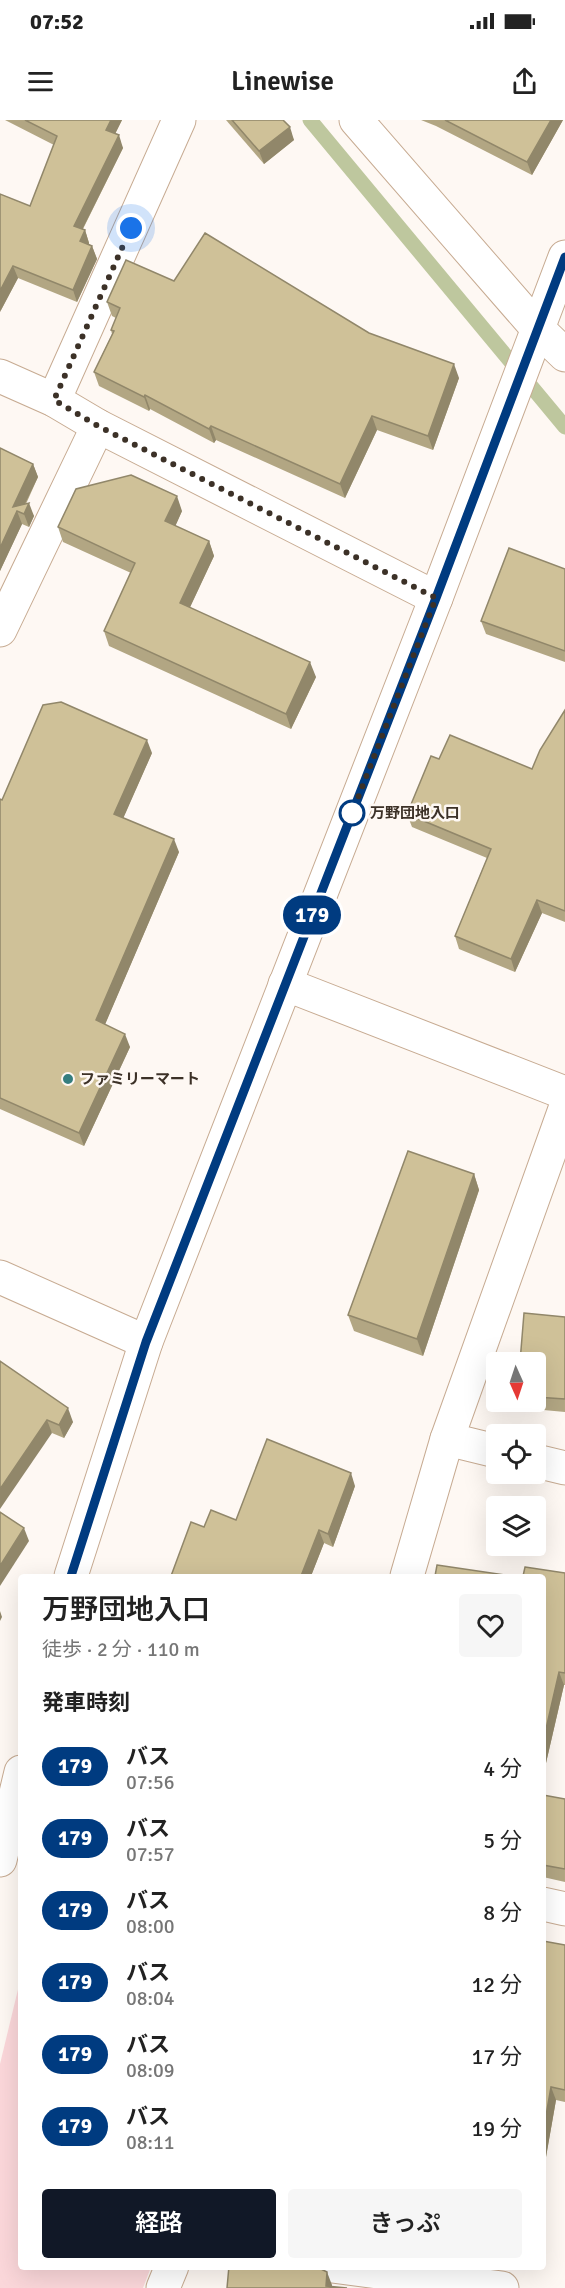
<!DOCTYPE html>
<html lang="ja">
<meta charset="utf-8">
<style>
:root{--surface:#fff;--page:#f6f6f6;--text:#222;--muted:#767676;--accent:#111827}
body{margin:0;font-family:Signika,"Noto Sans JP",sans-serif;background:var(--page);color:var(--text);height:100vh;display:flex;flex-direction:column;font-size:22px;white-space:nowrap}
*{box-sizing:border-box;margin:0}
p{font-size:20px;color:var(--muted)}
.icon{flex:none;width:33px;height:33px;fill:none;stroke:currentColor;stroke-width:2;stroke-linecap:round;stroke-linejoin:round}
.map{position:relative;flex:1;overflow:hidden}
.drawer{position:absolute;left:18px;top:1454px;width:528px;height:696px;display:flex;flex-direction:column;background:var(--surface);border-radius:6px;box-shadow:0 6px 24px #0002}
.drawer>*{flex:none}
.badge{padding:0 12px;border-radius:20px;font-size:21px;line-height:39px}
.needle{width:39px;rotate:177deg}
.tools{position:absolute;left:486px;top:1232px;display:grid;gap:12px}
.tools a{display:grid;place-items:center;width:60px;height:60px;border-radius:6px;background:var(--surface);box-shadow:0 6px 24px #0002;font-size:30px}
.you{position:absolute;width:30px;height:30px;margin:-15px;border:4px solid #fff;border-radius:50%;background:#1a73e8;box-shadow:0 0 0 9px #1a73e833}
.map>.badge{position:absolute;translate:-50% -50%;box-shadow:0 0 0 3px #fff}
h2{padding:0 24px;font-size:22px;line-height:54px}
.round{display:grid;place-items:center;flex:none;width:63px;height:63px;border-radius:6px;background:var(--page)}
.summary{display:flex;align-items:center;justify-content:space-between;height:102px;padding:0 24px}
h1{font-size:28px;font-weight:600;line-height:45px}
.cta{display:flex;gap:12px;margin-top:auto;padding:12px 24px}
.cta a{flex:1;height:69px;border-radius:6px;background:var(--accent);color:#fff;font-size:24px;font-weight:600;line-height:69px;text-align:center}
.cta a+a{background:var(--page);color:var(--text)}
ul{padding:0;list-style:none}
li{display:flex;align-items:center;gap:18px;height:72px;padding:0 24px}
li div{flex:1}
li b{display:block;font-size:22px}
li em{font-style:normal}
li .badge{min-width:66px;font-weight:700;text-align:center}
.status{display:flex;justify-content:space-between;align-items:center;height:42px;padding:0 30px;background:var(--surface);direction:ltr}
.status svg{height:16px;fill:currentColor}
header{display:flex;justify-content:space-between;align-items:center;height:78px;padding:0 24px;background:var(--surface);font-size:27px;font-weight:600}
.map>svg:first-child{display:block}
</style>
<div class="status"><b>07:52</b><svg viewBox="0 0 49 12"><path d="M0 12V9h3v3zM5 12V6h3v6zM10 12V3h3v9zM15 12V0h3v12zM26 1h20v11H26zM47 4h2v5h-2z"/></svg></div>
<header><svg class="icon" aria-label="menu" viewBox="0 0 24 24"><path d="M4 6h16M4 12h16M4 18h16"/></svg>Linewise<svg class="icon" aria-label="share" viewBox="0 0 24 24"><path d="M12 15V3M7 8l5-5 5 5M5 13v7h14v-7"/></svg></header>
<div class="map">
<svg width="565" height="2168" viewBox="0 0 565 2168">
<rect width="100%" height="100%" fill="#fef8f3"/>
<polygon fill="#fbd7da" points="21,1857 21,2146 151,2147 143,2168 0,2168 0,1944"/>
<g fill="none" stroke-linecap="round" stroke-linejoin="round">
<polyline stroke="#bec79e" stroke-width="15" points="310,0 565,307"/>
<g stroke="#c7ab92" stroke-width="35">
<g id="minor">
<polyline points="356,0 537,208 565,235"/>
<polyline points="54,280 179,0"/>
<polyline points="0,510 98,306"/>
<polyline points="285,864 565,973"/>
<polyline points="447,1319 496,1331"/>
<polyline points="536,1341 565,1348"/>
<polyline points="407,1456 447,1319 565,989"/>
<polyline points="543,1784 565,1789"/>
<polyline points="332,2146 502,2168"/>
<polyline points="163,2168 172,2146"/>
</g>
</g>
<g stroke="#c7ab92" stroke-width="35">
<g id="tertiary">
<polyline points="0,256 54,280 98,306 436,478"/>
<polyline points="0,1157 146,1222"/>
</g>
</g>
<g stroke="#c7ab92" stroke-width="35">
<g id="secondary">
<polyline points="71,1456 146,1222 436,478 565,137"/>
<polyline points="0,1740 21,1652"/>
</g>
</g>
<use href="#minor" stroke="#fff" stroke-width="33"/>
<use href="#tertiary" stroke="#fff" stroke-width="33"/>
<use href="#secondary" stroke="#fff" stroke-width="33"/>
</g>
<g fill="#b2a683">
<polygon points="5,0 122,0 115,14 123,28 83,109 85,110 89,123 89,124 92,126 97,139 77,182 18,158 0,192 30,86 54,25"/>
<polygon points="226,0 283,0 294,20 264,44"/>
<polygon points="421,0 563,0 532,55 436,6"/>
<polygon points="174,161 369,213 459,258 433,330 377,310 345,378 216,320 214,323 150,289 149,291 99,266 94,252 112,214 111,210 116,198 112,196 107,182"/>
<polygon points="0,328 33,344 38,357 26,384 34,396 29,407 22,404 0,451"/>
<polygon points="182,391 175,406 209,421 214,436 190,487 316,557 291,609 109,526 104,511 131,453 63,422 58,407"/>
<polygon points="565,449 565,542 486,514 481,501"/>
<polygon points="565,590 565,802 542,793 515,852 459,829 455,816 487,738 412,707 407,694 439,639 532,649"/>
<polygon points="152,633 123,698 179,732 105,904 130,927 84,1026 0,989 0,679 2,680"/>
<polygon points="474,1054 479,1070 423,1236 354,1211 348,1195"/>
<polygon points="565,1197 565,1292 522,1288 519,1281 536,1281 536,1242"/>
<polygon points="0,1241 73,1302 64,1318 52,1313"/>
<polygon points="355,1366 333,1427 324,1423 311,1456 171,1456 204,1407 236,1400"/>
<polygon points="565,1453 565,1565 564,1565 543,1656"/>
<polygon points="543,1675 565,1679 565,1762 543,1757"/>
<polygon points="543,1821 565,1825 565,1982 556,1980 543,2054"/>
</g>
<g fill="#91876a">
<polygon points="111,0 122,0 111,22 106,10"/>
<polygon points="551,0 563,0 532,55 527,42"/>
<polygon points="290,7 294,20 264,44 259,31"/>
<polygon points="119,15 123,28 78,118 74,106"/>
<polygon points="85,110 89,123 85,134 80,121"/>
<polygon points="92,126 97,139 77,182 73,170"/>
<polygon points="13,146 18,158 0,192 0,171"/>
<polygon points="454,244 459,258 433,330 428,316"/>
<polygon points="145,275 150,289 149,291 144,277"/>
<polygon points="372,296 377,310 345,378 340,364"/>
<polygon points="211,306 216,320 214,323 209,309"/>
<polygon points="33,344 38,357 21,392 17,391 22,404 0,451 0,428 13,387"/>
<polygon points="177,376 182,391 171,416 165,401"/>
<polygon points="29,383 34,396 29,407 24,394"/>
<polygon points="209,421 214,436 185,498 180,483"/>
<polygon points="310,542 316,557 291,609 286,594"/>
<polygon points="147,620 152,633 119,708 114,694"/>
<polygon points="174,719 179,732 101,914 96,900"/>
<polygon points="537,780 542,793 515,852 511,839"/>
<polygon points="125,914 130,927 84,1026 79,1013"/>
<polygon points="474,1054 479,1070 423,1236 417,1219"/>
<polygon points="68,1288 73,1302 64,1318 59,1305"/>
<polygon points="47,1300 52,1313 0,1389 0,1369"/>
<polygon points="351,1353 355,1366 333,1427 328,1414"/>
<polygon points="24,1408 29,1421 0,1466 0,1446"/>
<polygon points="319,1410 324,1423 311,1456 301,1456"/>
<polygon points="0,1491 2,1497 0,1501"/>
<polygon points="559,1552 564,1565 543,1656 543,1622"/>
<polygon points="551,1967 556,1980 543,2054 543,2013"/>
<polygon points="327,2152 332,2165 332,2168 326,2166"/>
</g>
<g fill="#cfc198" stroke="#91876a" stroke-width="1.5">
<polygon points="25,0 111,0 106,10 119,15 74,106 85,110 80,121 92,126 73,170 13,146 0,171 0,74 30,86 57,16"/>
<polygon points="232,0 283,0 290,7 259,31"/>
<polygon points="445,0 551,0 527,42"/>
<polygon points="205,113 369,213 454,244 428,316 372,296 340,364 211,306 209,309 145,275 144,277 94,252 114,211 111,210 120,188 107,182 126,140 174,161"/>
<polygon points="0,328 33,344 13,387 29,383 24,394 17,391 0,428"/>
<polygon points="131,355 177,376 165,401 209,421 180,483 310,542 286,594 104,511 135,443 58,407 76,369"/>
<polygon points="509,428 565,449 565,531 481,501"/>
<polygon points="61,582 147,620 114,694 174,719 96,900 125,914 79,1013 0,978 0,679 2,680 43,585"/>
<polygon points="565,590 565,791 537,780 511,839 455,816 491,729 407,694 431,636 439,639 450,615 532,649 540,630"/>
<polygon points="408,1031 474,1054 417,1219 348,1195"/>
<polygon points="524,1193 565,1197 565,1279 536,1277 536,1242 520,1242"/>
<polygon points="0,1241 68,1288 59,1305 47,1300 0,1369"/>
<polygon points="267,1319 351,1353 328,1414 319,1410 301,1456 171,1456 191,1402 204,1407 211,1390 236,1400"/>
<polygon points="0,1392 24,1408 0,1446"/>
<polygon points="437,1445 511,1456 435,1456"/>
<polygon points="525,1447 565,1453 565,1553 559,1552 543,1622 543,1456 523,1456"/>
<polygon points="543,1675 565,1679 565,1749 543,1745"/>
<polygon points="543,1821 565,1825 565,1970 551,1967 543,2013"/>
<polygon points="229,2146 315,2146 327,2152 326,2166 347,2168 227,2168"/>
</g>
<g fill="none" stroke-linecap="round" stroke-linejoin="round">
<g stroke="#fff" stroke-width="14">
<polyline id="line" points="71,1456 146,1222 436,478 565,137"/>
</g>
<use href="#line" stroke="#003b80" stroke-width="9"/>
<polyline stroke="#3c3127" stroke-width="6" stroke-dasharray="0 10.8" points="131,108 54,280 98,306 436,478 352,693"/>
</g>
<circle fill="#fff" stroke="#003b80" stroke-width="3" cx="352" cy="693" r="12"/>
<circle fill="#357e7f" stroke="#fef8f3" stroke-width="2" cx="68" cy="959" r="6"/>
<g text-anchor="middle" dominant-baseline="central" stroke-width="5" stroke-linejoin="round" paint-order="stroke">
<g font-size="15" font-weight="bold" fill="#3c3127" stroke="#fef8f3" text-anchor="start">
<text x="370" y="693">万野団地入口</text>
</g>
<g font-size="15" font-weight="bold" fill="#3c3127" stroke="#fef8f3" text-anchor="start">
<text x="80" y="959">ファミリーマート</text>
</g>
</g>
</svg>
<div class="tools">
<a><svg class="needle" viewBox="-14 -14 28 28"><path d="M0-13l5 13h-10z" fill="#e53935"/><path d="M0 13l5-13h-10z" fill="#767676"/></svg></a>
<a><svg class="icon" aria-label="locate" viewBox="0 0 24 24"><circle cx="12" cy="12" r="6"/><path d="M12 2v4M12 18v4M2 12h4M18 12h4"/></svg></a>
<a><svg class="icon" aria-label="layers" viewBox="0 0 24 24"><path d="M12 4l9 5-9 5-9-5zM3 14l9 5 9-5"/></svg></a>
</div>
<div class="you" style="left:131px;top:108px"></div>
<b class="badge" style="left:312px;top:795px;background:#003b80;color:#fff">179</b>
<section class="drawer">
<div class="summary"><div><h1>万野団地入口</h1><p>徒歩 · 2 分 · 110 m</p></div><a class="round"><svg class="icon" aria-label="heart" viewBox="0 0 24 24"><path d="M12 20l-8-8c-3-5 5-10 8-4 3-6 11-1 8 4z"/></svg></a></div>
<h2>発車時刻</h2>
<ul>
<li><span class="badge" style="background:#003b80;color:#fff">179</span><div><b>バス</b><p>07:56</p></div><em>4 分</em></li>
<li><span class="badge" style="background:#003b80;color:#fff">179</span><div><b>バス</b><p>07:57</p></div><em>5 分</em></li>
<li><span class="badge" style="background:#003b80;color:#fff">179</span><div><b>バス</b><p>08:00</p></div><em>8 分</em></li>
<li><span class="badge" style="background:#003b80;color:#fff">179</span><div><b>バス</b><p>08:04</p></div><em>12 分</em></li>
<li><span class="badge" style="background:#003b80;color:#fff">179</span><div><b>バス</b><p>08:09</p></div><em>17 分</em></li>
<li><span class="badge" style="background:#003b80;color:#fff">179</span><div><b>バス</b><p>08:11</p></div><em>19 分</em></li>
</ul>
<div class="cta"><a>経路</a><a>きっぷ</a></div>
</section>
</div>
